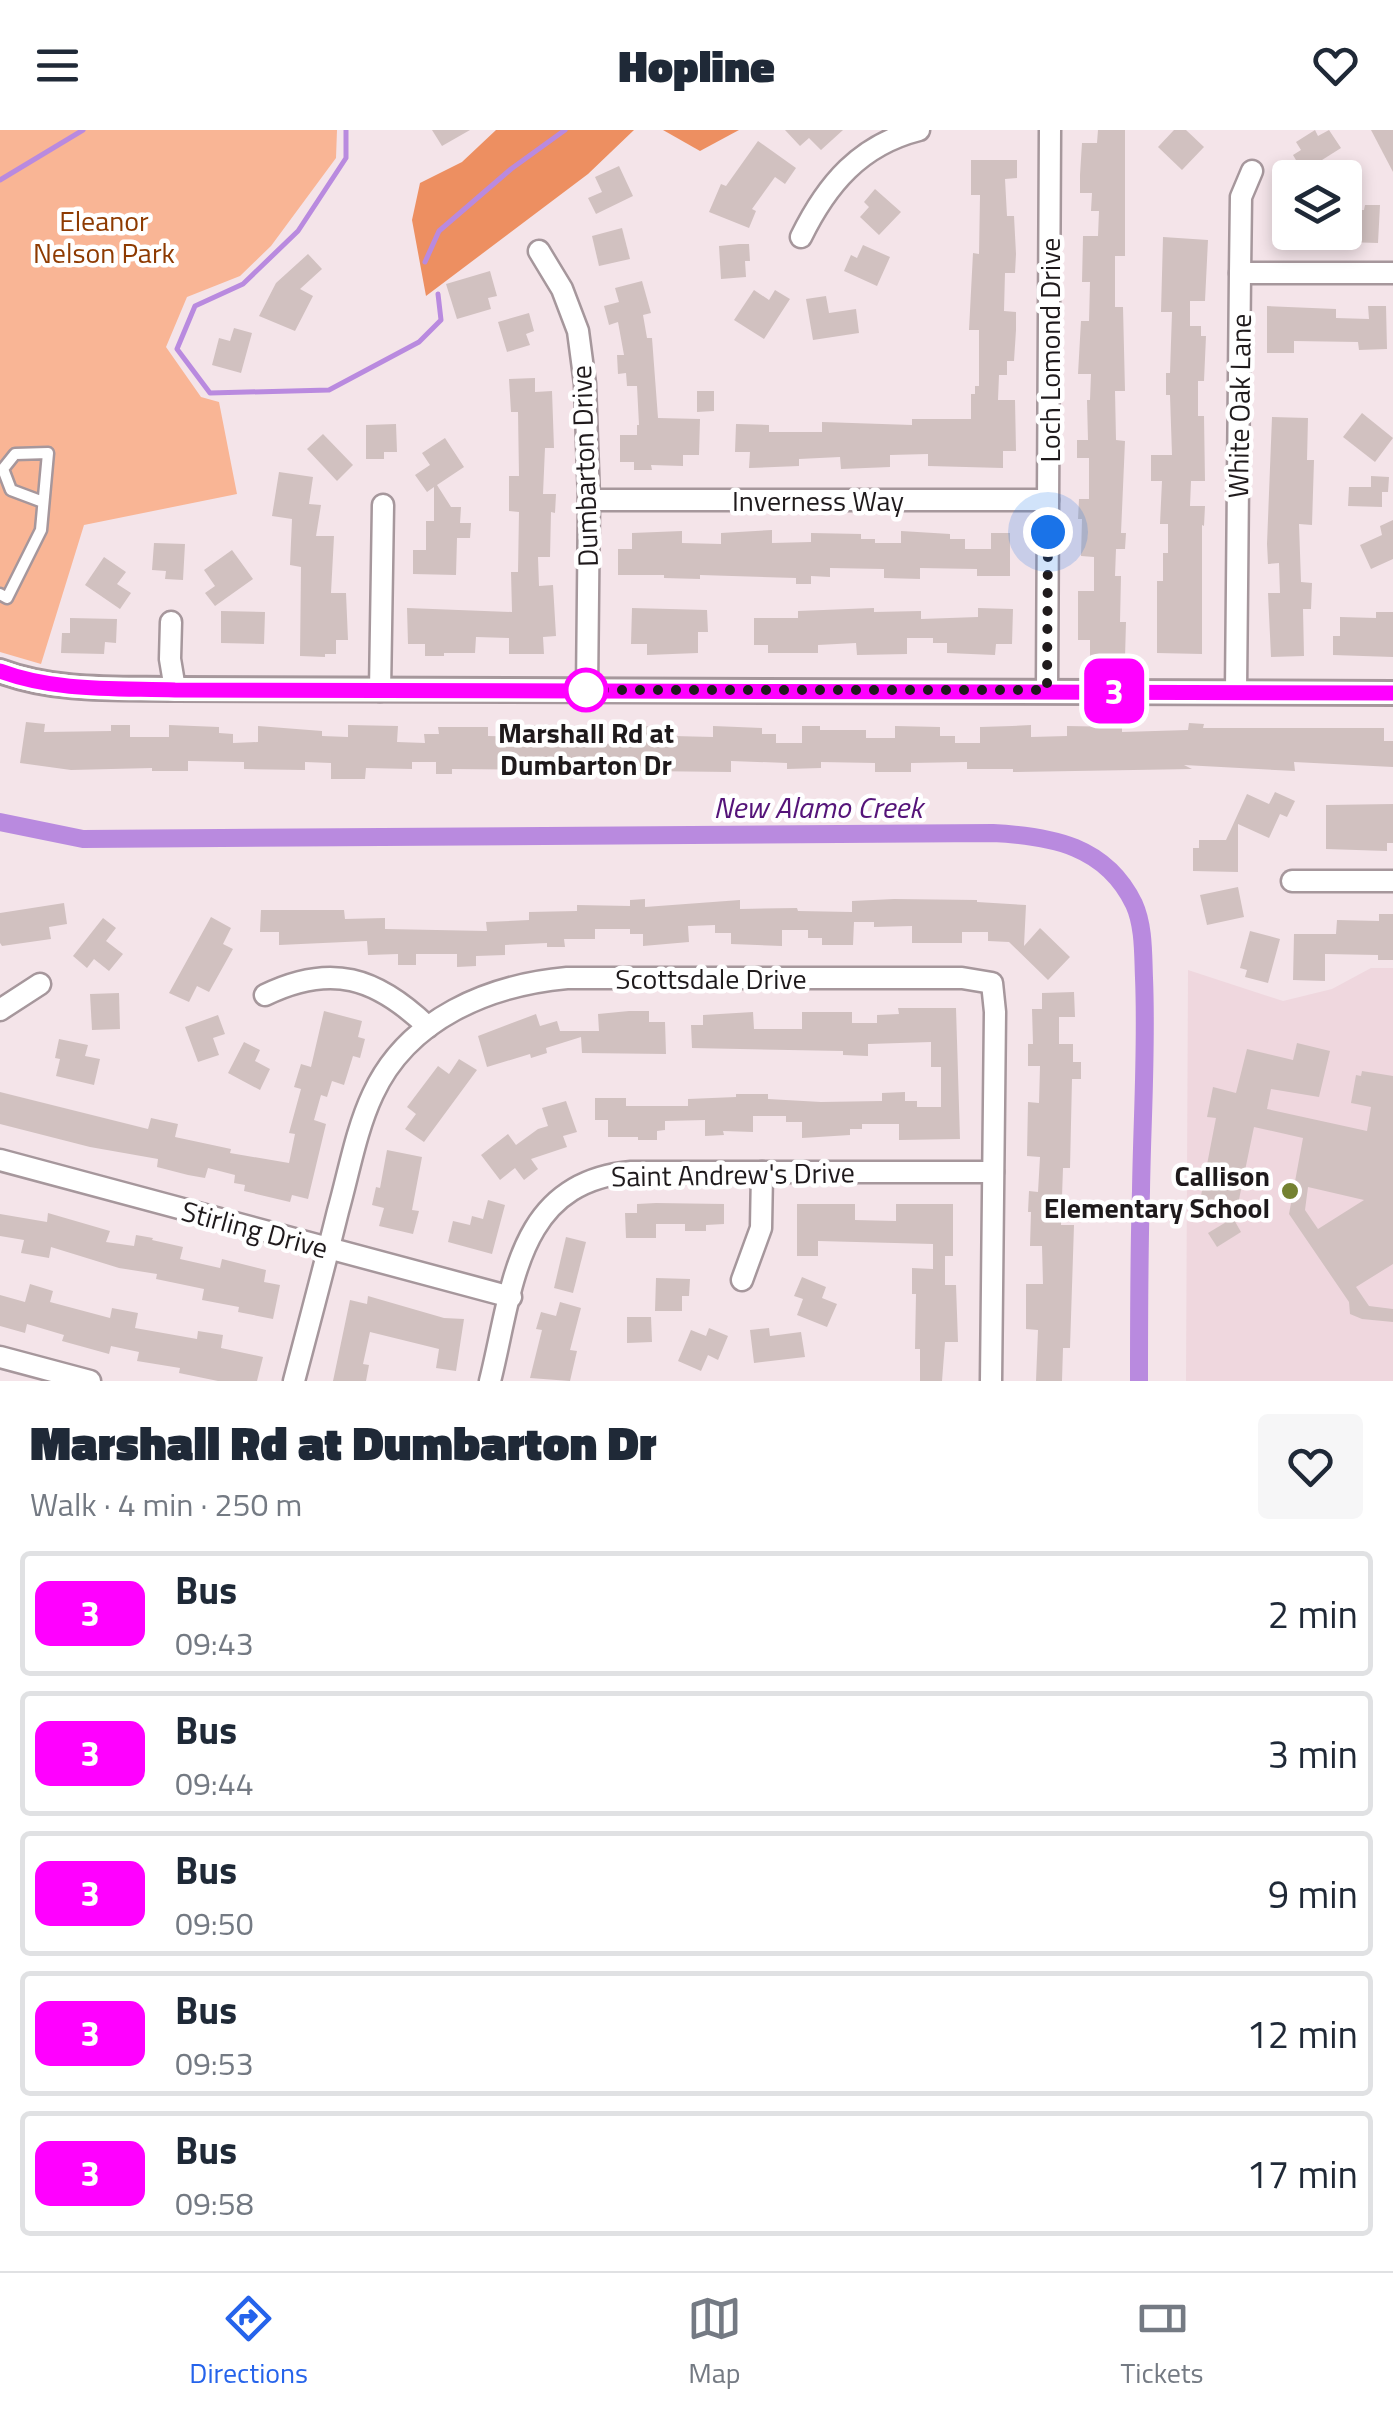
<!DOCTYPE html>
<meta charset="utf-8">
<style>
:root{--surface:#fff;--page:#f6f6f7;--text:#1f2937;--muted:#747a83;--line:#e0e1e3;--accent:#2563eb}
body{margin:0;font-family:"Titillium Web",sans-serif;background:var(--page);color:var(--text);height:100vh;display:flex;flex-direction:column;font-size:38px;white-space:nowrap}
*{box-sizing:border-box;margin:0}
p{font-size:32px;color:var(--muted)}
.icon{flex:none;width:55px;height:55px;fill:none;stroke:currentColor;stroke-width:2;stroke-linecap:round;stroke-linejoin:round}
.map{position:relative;height:1251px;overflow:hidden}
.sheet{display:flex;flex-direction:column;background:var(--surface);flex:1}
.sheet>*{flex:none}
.badge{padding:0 20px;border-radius:15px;font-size:35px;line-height:65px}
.controls{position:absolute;left:1272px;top:30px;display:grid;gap:20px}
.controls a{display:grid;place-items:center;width:90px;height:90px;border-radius:10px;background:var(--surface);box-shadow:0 5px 15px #0003;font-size:50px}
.you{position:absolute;width:50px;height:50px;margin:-25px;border:8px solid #fff;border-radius:50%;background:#1a73e8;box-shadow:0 0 0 15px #1a73e833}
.map>.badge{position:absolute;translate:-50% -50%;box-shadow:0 0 0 5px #fff}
.round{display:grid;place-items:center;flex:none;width:105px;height:105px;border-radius:10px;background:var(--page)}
.overview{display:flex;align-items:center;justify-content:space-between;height:170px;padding:0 30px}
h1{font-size:48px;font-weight:800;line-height:75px}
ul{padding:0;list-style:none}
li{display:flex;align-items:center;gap:30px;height:125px;margin:0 20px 15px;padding:0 10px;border:5px solid var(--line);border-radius:10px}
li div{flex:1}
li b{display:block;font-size:38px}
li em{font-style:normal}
li .badge{min-width:110px;font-weight:700;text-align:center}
header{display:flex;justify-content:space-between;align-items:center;height:130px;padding:0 30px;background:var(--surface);font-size:45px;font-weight:800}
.tab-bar{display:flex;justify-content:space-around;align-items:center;height:140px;border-top:2px solid var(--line);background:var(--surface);font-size:28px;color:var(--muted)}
.tab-bar a{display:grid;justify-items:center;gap:5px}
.tab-bar .current{color:var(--accent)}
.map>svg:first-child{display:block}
</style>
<header><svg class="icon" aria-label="menu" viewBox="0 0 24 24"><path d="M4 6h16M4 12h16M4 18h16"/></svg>Hopline<svg class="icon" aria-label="heart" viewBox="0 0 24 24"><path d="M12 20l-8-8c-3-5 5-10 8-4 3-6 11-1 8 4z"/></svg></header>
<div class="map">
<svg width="1393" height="1251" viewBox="0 0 1393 1251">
<rect width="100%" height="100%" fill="#f4e4e9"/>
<polygon fill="#efd7de" points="1371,838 1393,838 1393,1251 1186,1251 1188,840 1283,871 1332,859"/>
<polygon fill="#f9b595" points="0,0 337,0 336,28 271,116 240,146 187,167 166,217 201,267 219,272 237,364 84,395 41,534 0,522"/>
<g fill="#ed8f61">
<polygon points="496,0 634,0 588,44 426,166 412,90 420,53 462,32"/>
<polygon points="663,0 739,0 700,21"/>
</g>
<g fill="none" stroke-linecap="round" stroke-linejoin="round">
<g stroke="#b98adf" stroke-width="5">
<polyline points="346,0 346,28 298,101 243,154 195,176 177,219 210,263 329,260 419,212 441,190 438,164"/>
<polyline points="0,50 83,0"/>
<polyline points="425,132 439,101 511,39 565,0"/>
</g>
<path stroke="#b98adf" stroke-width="18" d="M0,692L83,709L993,703C1052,706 1106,716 1134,774C1144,796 1143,824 1144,848C1147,919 1142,990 1141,1061C1139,1124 1139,1188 1139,1251"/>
</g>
<g fill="#d1c1c0" fill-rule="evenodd">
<polygon points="432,0 470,0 442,16"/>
<polygon points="785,0 843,0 821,20 809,8 800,16"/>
<polygon points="1098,0 1125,0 1125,126 1115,126 1115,177 1123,177 1125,261 1115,261 1116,310 1125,311 1121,403 1126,403 1125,419 1116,419 1115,446 1121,446 1120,492 1126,492 1125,528 1090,527 1090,510 1078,510 1078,461 1094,461 1094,427 1081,426 1082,389 1078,389 1079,369 1089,369 1089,328 1077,328 1077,310 1088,310 1087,270 1090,270 1091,244 1078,244 1081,191 1089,191 1090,152 1082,152 1083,106 1098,106 1099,81 1091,81 1092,63 1080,63 1080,45 1082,13 1097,13"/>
<polygon points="1174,0 1186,0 1204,17 1182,40 1158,17"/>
<polygon points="1315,0 1318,6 1329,0 1341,18 1303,42 1293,25 1301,20 1296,12"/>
<polygon points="1371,0 1393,0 1393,42"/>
<polygon points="758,11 796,38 785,54 775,47 752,79 756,81 749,98 709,82 721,54 726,56"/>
<polygon points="971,30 1017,30 1017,48 1005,49 1007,86 1014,86 1016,124 1015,143 1005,143 1004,181 1016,182 1016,200 1014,231 1007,231 1007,245 999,245 998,270 1015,270 1016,321 1003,321 1003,338 928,336 928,324 890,325 890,337 841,339 840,327 799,329 799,336 749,338 750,322 735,322 736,294 769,295 769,302 822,302 822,292 912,295 912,289 971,289 971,264 975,264 975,256 979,256 979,200 969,200 973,123 979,124 980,65 971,65"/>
<polygon points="619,36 633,66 596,84 588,68 602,62 595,47"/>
<polygon points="875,59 901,82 879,105 860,87 869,77 864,72"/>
<polygon points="1365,75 1380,75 1378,113 1345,112 1349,80 1364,80"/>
<polygon points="622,98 630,129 599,136 592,106"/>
<polygon points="1163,107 1208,110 1205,171 1190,171 1190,196 1201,196 1201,206 1206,206 1204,251 1198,251 1198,286 1204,286 1205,351 1191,351 1190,376 1205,376 1204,396 1202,395 1202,524 1157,523 1157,451 1163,451 1163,423 1168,423 1168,394 1160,394 1162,351 1151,351 1151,325 1172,325 1170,265 1166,265 1166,243 1170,243 1172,182 1161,182"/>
<polygon points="739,114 749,114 750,131 745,131 746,147 721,149 719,116"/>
<polygon points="863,115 890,127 877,156 844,141 851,125 857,128"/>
<polygon points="308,124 322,139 300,159 313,166 295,201 259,186 276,153"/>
<polygon points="490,141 497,166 488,168 491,179 457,189 446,154"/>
<polygon points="642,151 651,183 643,185 647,208 652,208 658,288 700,289 699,325 683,325 683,336 651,335 652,340 634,340 634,332 620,332 620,305 637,305 637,295 639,295 637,256 627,256 626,243 618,244 617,225 624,225 618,192 609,195 604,176 619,172 615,158"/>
<polygon points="754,160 769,170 775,160 790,169 764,209 734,190"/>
<polygon points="826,166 829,183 856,179 859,203 813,210 806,169"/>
<polygon points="1267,176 1336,179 1336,188 1369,189 1368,176 1386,176 1387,219 1359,220 1358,212 1294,211 1294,223 1267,223"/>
<polygon points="529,183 534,201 526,204 530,215 507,222 498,192"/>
<polygon points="234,198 252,203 241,243 212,235 219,208 230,211"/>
<polygon points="535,248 535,262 552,261 554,318 545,318 543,364 556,364 555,383 551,382 550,427 538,427 539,456 553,455 556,506 543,507 544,524 509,524 509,508 476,507 475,523 444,523 444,526 425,526 425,514 408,514 407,478 512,482 511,442 518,442 519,382 509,381 509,346 519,346 518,282 511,282 509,249"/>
<polygon points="697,261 714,261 714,281 697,282"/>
<polygon points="1362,283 1393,308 1375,332 1343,307"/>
<polygon points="1272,287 1308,288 1307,330 1314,330 1312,395 1299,394 1301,452 1312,453 1311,479 1303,479 1304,526 1271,527 1268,463 1280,463 1279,433 1268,434 1267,414"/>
<polygon points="396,294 397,322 384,322 384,329 366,329 366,295"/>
<polygon points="323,304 353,335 337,351 307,319"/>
<polygon points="445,308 464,337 437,355 451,377 461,377 460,393 471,393 470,408 457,408 456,445 413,444 413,420 426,420 426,391 434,391 434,357 427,362 415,345 430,335 422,323"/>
<polygon points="279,342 313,347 309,374 321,375 316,406 334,406 331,463 346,463 348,510 336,510 336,524 325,524 325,527 300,526 301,437 290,435 292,389 272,386"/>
<polygon points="1371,346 1389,347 1388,362 1382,362 1382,377 1348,376 1349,357 1371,357"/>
<polygon points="1393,390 1393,429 1371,439 1360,415 1382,405 1380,396"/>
<polygon points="772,400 772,413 811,412 811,403 861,404 861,409 875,409 875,413 901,413 901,401 950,404 950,409 965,409 965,419 991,419 991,403 1010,403 1010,446 977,446 977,439 920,438 920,449 884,448 884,439 830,438 830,447 811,446 811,454 796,454 796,448 700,445 700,449 664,448 664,445 618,445 618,419 632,419 632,403 682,401 682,413 721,414 721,403"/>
<polygon points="154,413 185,414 183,450 165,449 166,441 152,440"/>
<polygon points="232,420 253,449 215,476 205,463 215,456 204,440"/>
<polygon points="104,427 126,442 117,454 131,463 120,479 85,455"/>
<polygon points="632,478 707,480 708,502 698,502 698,523 647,525 647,514 631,514"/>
<polygon points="874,478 874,482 921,481 921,489 978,487 978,478 1013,479 1012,514 996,514 995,525 947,523 947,513 933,513 933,508 907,508 907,524 857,525 856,513 818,515 818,523 768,523 768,515 754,515 754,488 798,488 798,481"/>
<polygon points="221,481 265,482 264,514 221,513"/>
<polygon points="1376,482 1393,482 1393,527 1333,525 1333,506 1340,506 1340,487 1376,488"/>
<polygon points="70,488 117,489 116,513 105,512 104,524 61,523 62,503 70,503"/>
<polygon points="26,592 45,594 44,602 111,601 111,595 130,595 130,607 169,607 169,595 219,597 219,603 233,604 233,613 258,612 258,596 322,601 322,606 348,607 348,595 398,596 397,612 425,613 424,604 439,604 438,597 488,597 488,606 528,607 529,595 577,597 577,613 623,614 623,597 654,596 673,595 673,606 713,607 713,596 762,598 762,604 776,604 776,613 802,613 802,596 820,596 820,600 866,600 866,608 895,608 895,596 940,597 940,606 955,606 955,613 980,613 980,597 1012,596 1031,595 1031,607 1067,606 1067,596 1122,597 1122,602 1188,600 1189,593 1204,594 1203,598 1384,598 1384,611 1393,611 1393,637 1294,632 1295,641 1184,635 1192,639 1013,642 1013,639 967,639 967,632 911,633 911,642 875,642 875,633 821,632 821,638 787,639 787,633 731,631 731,642 452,639 452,644 436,644 436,632 412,632 412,639 366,638 365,649 331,649 331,633 305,632 305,640 244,639 244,632 188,631 188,641 152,641 152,638 71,640 20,633"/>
<polygon points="1275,662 1295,671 1287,687 1280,684 1269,708 1238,694 1238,742 1193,741 1193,718 1199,718 1199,710 1226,710 1247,664 1269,674"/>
<polygon points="1393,674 1393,713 1387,713 1387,721 1326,719 1326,675"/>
<polygon points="1238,757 1244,787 1207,795 1200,765"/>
<polygon points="645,769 645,777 740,770 740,779 797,778 798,781 852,782 852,771 894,769 977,770 977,772 1026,775 1024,816 1040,798 1070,827 1048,850 1009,812 988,811 988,802 962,802 962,813 912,813 912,796 874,797 874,792 854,792 853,815 822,815 822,808 808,808 808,800 782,800 782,816 731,814 731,803 715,803 715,795 688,796 689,812 643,816 643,804 630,804 630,799 595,799 595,809 564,809 565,817 547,817 547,813 505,815 505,825 476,826 476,836 457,837 457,824 416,824 416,835 398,835 398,824 368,825 367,811 279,815 279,802 260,802 261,780 344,780 345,789 385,788 385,799 487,801 486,792 529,790 529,782 577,781 577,775 630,776 630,770"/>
<polygon points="64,773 67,794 49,797 51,809 2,816 0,813 0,783"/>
<polygon points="1379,784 1393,784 1393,830 1378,830 1378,825 1325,824 1325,851 1293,850 1294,804 1336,804 1337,790 1379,791"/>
<polygon points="211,787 231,798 223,814 233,819 209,862 197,856 189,872 169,863"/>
<polygon points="103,788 116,798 106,811 123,824 109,841 94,829 87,838 73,826"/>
<polygon points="1250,801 1280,809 1268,853 1245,847 1247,840 1240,838"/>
<polygon points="1074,862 1075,887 1059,887 1059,914 1073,914 1073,932 1081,932 1081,949 1072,949 1070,1038 1063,1038 1061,1095 1074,1095 1070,1218 1063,1218 1062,1251 1036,1251 1038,1200 1026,1199 1026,1154 1043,1154 1042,1116 1030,1116 1031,1082 1028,1082 1029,1061 1038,1062 1040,1027 1027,1026 1028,972 1039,973 1040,936 1028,936 1028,914 1033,914 1032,879 1042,879 1042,863"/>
<polygon points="119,863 120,899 92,900 90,864"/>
<polygon points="898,878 956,878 960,1009 899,1010 899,994 862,994 862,999 850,999 850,1005 802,1008 802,992 786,992 786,986 753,986 753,1002 723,1001 724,1005 705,1006 705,990 665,991 665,1000 657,1001 657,1010 638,1010 638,1007 608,1007 608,990 595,990 595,968 626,968 626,976 688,976 688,969 736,967 736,964 768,964 768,969 821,972 882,971 882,963 905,962 905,971 917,971 917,977 941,977 941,937 931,937 931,912 868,914 868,926 843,925 843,921 692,918 691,895 703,895 703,885 753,882 754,899 802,899 802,882 852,882 852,893 877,893 877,885 899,884"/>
<polygon points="324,881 362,891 358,907 365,909 360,928 353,926 344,955 332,951 327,967 321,965 314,990 326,994 308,1069 292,1065 290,1072 244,1061 245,1055 234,1053 235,1045 208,1038 205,1048 188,1045 157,1037 158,1029 90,1017 0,994 0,962 148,999 151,988 178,994 175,1007 231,1019 230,1023 289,1033 295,1004 289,1003 301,959 294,957 301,934 311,937"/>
<polygon points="629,881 649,881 649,892 665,892 666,924 582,923 581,907 546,918 547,923 531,928 530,924 487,937 478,906 536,884 540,896 557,891 560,901 599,901 598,884"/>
<polygon points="218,885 225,904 213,908 219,925 198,932 185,897"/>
<polygon points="59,909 88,915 85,926 100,929 94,955 56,946 60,929 55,928"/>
<polygon points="244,912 260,920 255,931 270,939 260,960 228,943"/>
<path d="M1297,913L1330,921L1319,967L1271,959L1267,979L1367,1001L1371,977L1351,973L1356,945L1361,946L1362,941L1393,946V1134L1356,1157L1369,1176L1393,1179V1192L1362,1189L1350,1184L1349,1172L1289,1084L1303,1008L1254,997L1236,1084L1199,1076L1216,988L1207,987L1213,957L1236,963L1247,919L1293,930ZM1308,1057L1364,1070L1318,1099L1305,1080Z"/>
<polygon points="459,929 477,940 424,1012 405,999 416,984 407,977 438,936 449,944"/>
<polygon points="566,971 577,1002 563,1006 567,1017 531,1029 538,1039 524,1050 515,1038 500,1050 481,1025 508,1004 516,1015 538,999 548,996 542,978"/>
<polygon points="387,1020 422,1027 412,1080 419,1081 413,1104 379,1096 384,1078 372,1075 376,1057 380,1058"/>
<polygon points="488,1070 505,1075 492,1124 448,1112 453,1091 470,1095 472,1086 483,1089"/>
<polygon points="656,1073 724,1074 724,1094 706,1095 706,1101 685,1101 685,1094 656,1094 656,1108 626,1108 625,1083 637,1083 637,1074"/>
<polygon points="797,1074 855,1074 855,1090 896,1091 896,1074 953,1074 953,1126 945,1126 945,1155 956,1155 958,1212 945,1212 942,1251 920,1251 920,1219 915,1219 916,1164 912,1164 912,1138 933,1139 933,1114 818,1111 818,1126 797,1126"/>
<polygon points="48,1083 110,1101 106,1112 134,1116 136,1105 153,1108 152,1110 183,1117 180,1129 220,1138 222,1129 266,1140 264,1152 280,1155 273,1189 238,1182 239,1177 202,1170 204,1159 156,1149 157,1144 119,1138 51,1117 49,1128 21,1123 24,1110 0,1106 0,1084 47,1092"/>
<polygon points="1233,1088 1241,1102 1217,1117 1208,1103"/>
<polygon points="566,1107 586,1112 573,1163 554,1158"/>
<polygon points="802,1147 826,1157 822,1168 837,1174 827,1197 797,1185 803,1169 794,1166"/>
<polygon points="656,1148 690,1149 689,1166 682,1166 682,1181 655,1181"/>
<polygon points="30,1154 53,1161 50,1172 110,1188 112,1178 138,1183 135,1198 197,1209 198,1201 223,1205 221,1218 263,1227 257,1251 218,1251 179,1243 180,1238 137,1231 139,1222 111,1216 109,1224 62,1211 64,1205 27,1194 25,1203 0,1196 0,1165 25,1172"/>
<polygon points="368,1166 444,1188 464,1189 456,1241 436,1238 439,1219 370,1202 363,1234 369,1235 366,1251 333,1251 350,1170 367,1174"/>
<polygon points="560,1172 581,1178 570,1220 577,1221 570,1251 530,1248 542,1200 536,1199 541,1182 556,1186"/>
<polygon points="627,1187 651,1187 652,1212 627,1213"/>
<polygon points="709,1198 728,1206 718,1230 708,1225 701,1241 678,1231 691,1200 706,1206"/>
<polygon points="769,1198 770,1206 801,1202 805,1227 754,1233 750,1200"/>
</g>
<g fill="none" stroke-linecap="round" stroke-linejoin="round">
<g stroke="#a6979c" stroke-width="15">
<polyline id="service" points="0,464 7,468 41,400 48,323 15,324 3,339 11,360 43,372"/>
</g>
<g stroke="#a6979c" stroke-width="25">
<g id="minor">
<path d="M801,107C827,54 860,15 919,0"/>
<polyline points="539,121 562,159 578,201 585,254 589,370 587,560"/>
<polyline points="1240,143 1241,67 1252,41"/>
<polyline points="589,370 1048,370"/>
<polyline points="171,492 170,529 175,559"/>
<polyline points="380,561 383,375"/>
<polyline points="1047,561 1050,0"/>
<polyline points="1236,561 1240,143 1393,143"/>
<polyline points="1292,751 1393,751"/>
<path d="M265,865C331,833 376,847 428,897"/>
<polyline points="0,880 40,854"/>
<polyline points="0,1030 511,1167"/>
<polyline points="742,1150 761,1098 762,1042"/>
<polyline points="0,1227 90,1251"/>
<path d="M294,1251C309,1194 324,1138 338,1081C349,1042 356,1000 373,964C408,888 490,855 567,848H962L992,853L995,882L991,1251"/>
<path d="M490,1251C513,1160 515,1052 631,1042H993"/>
</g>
</g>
<g stroke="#a6979c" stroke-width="28">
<path id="tertiary" d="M0,541C56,562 117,558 175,559L1393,563"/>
</g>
<use href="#service" stroke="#fff" stroke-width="10"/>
<use href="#minor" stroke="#fff" stroke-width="20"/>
<use href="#tertiary" stroke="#fff" stroke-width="22"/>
</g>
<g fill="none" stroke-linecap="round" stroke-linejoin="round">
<g stroke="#fff" stroke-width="22">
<path id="line" d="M0,541C56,562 117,558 175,560L1393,563"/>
</g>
<use href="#line" stroke="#f0f" stroke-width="15"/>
<polyline stroke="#1f1a1c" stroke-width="10" stroke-dasharray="0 18" points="586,560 1047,560 1048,402"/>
</g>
<circle fill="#fff" stroke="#f0f" stroke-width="5" cx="586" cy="560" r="20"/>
<circle fill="#748231" stroke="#fff" stroke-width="4" cx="1290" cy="1061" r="10"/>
<g text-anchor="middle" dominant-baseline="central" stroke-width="9" stroke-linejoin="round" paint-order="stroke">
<g font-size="28" fill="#8e3a01" stroke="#fff">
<text x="104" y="90">Eleanor<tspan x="104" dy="32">Nelson Park</tspan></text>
</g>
<g font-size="28" fill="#1f1a1c" stroke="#fff">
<text transform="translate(1049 220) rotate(-90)">Loch Lomond Drive</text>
<text transform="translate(1239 276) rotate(-89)">White Oak Lane</text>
<text transform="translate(584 336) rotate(-92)">Dumbarton Drive</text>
<text x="818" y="370">Inverness Way</text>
<text x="711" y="848">Scottsdale Drive</text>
<text transform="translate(733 1044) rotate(-1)">Saint Andrew's Drive</text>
<text transform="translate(255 1099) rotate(15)">Stirling Drive</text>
</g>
<g font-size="28" font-weight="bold" fill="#1f1a1c" stroke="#fff">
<text x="586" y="602">Marshall Rd at<tspan x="586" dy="32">Dumbarton Dr</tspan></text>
</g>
<g font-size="28" font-weight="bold" fill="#1f1a1c" stroke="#fff" text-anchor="end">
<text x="1270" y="1045">Callison<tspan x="1270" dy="32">Elementary School</tspan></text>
</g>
<g font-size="30" font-style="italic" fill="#551479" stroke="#fff">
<text x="818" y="677">New Alamo Creek</text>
</g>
</g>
</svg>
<div class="controls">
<a><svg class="icon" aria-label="layers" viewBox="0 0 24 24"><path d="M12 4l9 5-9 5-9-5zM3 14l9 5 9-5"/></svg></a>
</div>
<div class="you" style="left:1048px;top:402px"></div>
<b class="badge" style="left:1114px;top:561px;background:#f0f;color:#fff">3</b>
</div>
<section class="sheet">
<div class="overview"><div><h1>Marshall Rd at Dumbarton Dr</h1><p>Walk · 4 min · 250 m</p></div><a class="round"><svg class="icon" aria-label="heart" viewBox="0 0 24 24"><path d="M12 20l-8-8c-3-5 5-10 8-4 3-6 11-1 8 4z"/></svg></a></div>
<ul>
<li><span class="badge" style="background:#f0f;color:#fff">3</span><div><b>Bus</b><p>09:43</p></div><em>2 min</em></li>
<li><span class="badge" style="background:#f0f;color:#fff">3</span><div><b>Bus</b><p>09:44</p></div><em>3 min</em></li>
<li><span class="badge" style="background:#f0f;color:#fff">3</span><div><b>Bus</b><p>09:50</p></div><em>9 min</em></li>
<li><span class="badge" style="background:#f0f;color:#fff">3</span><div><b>Bus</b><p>09:53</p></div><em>12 min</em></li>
<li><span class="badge" style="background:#f0f;color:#fff">3</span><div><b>Bus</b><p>09:58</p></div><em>17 min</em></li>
</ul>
</section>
<nav class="tab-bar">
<a class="current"><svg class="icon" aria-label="directions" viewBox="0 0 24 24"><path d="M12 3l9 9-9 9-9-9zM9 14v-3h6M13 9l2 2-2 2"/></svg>Directions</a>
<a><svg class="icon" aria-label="map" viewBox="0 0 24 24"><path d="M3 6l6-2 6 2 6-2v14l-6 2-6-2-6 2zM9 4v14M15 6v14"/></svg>Map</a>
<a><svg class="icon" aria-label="tickets" viewBox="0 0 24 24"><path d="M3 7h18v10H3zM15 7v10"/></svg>Tickets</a>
</nav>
